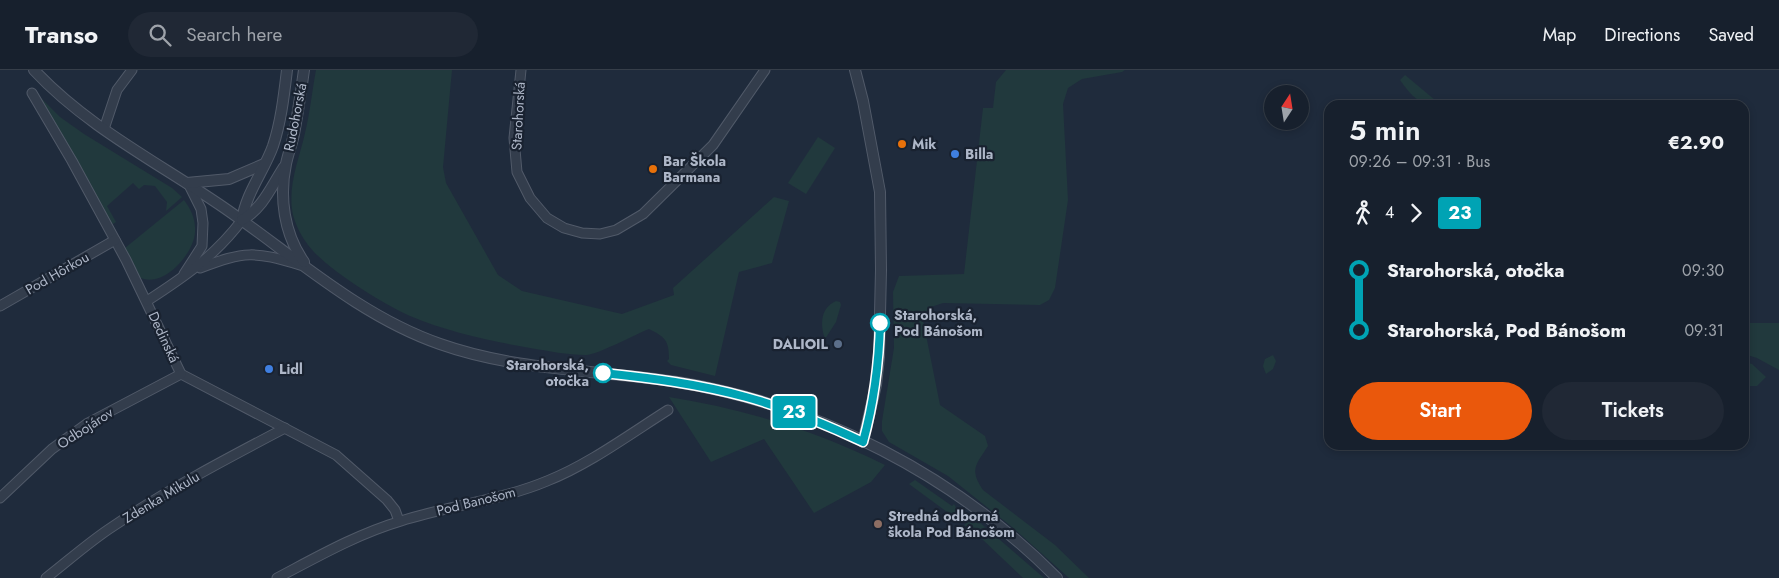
<!DOCTYPE html>
<meta charset="utf-8">
<style>
:root{--surface:#17202d;--page:#202835;--text:#f1f3f6;--muted:#9ea3aa;--line:#363e49;--accent:#ea580c}
body{margin:0;font-family:Jost,sans-serif;background:var(--page);color:var(--text);height:100vh;display:flex;flex-direction:column;font-size:19px;white-space:nowrap}
*{box-sizing:border-box;margin:0}
p{font-size:16px;color:var(--muted)}
.icon{flex:none;width:28px;height:28px;fill:none;stroke:currentColor;stroke-width:2;stroke-linecap:round;stroke-linejoin:round}
.map{position:relative;flex:1;overflow:hidden}
.drawer{position:absolute;left:1324px;top:30px;width:425px;height:350px;display:flex;flex-direction:column;background:var(--surface);border-radius:15px;box-shadow:0 2px 8px #0003,0 0 0 1px var(--line)}
.drawer>*{flex:none}
.badge{padding:0 10px;border-radius:4px;font-size:18px;line-height:32px}
.needle{width:32px;rotate:12deg}
.controls{position:absolute;left:1264px;top:15px;display:grid;gap:10px}
.controls a{display:grid;place-items:center;width:45px;height:45px;border-radius:50%;background:var(--surface);box-shadow:0 2px 8px #0003,0 0 0 1px var(--line);font-size:25px}
.map>.badge{position:absolute;translate:-50% -50%;box-shadow:0 0 0 2px #fff}
.legs{display:flex;align-items:center;gap:8px;height:55px;padding:0 25px;font-size:16px}
.legs p{margin-inline-start:auto}
.overview{display:flex;align-items:center;justify-content:space-between;height:85px;padding:0 25px}
h1{font-size:28px;font-weight:600;line-height:38px}
.button{display:flex;gap:10px;margin-top:auto;padding:10px 25px}
.button a{flex:1;height:58px;border-radius:30px;background:var(--accent);color:#fff;font-size:20px;font-weight:600;line-height:58px;text-align:center}
.button a+a{background:var(--page);color:var(--text)}
ul{padding:0 25px;list-style:none}
li{display:flex;align-items:center;gap:18px;height:60px;font-size:19px}
li i{display:grid;place-items:center;width:8px;height:100%;margin:0 6px;background:currentColor}
li i::after{content:'';width:12px;height:12px;margin:-6px;border:4px solid;border-radius:50%;background:var(--surface)}
li p{margin-inline-start:auto}
li:first-child i{background:linear-gradient(#0000 50%,currentColor 0)}
li:last-child i{background:linear-gradient(currentColor 50%,#0000 0)}
header{display:flex;align-items:center;gap:30px;box-sizing:border-box;height:70px;padding:0 25px;background:var(--surface);border-bottom:1px solid var(--line)}
header strong{font-size:24px}
nav{display:flex;gap:28px;margin-inline-start:auto;font-size:18px}
.search{width:350px;height:45px;background:var(--page);display:flex;align-items:center;gap:12px;box-sizing:border-box;padding:0 18px;border-radius:28px;color:var(--muted);font-size:19px}
.map>svg:first-child{display:block}
</style>
<header>
<strong>Transo</strong>
<div class="search"><svg class="icon" aria-label="search" viewBox="0 0 24 24"><circle cx="10" cy="10" r="6"/><path d="M15 15l6 6"/></svg>Search here</div>
<nav><a>Map</a><a>Directions</a><a>Saved</a></nav>
</header>
<div class="map">
<svg width="1779" height="508" viewBox="0 0 1779 508">
<rect width="100%" height="100%" fill="#1f2b3c"/>
<g fill="#21393d">
<path d="M316,0H452L443,97L446,113L498,205L522,221L622,244L674,225L673,218L774,127L789,131L772,193L739,202L715,306L671,295L667,291L669,289C669,270 665,267 649,259C636,264 597,285 586,285C567,285 549,281 530,278C490,271 448,262 410,246C383,234 325,198 308,175C301,166 296,156 293,145C287,116 299,90 305,63C310,43 312,21 316,0Z"/>
<path d="M1006,0H1125L1122,2L1082,9L1068,18L1063,34L1068,130L1055,218L1049,230L1040,235L943,233L928,238L923,250L940,335L985,366L988,376C976,395 969,399 983,420L1055,475L1089,508H1069L1012,457L948,406L889,372L882,361V351L894,278L893,222L899,206L964,204L983,38H993L996,12Z"/>
<path d="M1405,5L1441,35C1419,35 1412,27 1400,10Z"/>
<polygon points="35,22 60,47 84,64 172,118 182,127 166,141 167,132 155,116 144,115 139,119 133,113 107,136 116,152 113,154 107,150"/>
<polygon points="818,67 835,78 806,124 788,113"/>
<path d="M184,130C191,139 196,150 195,162C194,184 162,220 139,207L125,178Z"/>
<path d="M836,231L840,232L841,235L836,252L825,269C820,255 820,238 836,231Z"/>
<polygon points="1744,253 1779,253 1779,300 1757,288 1744,284"/>
<polygon points="1273,285 1276,291 1273,299 1266,304 1263,296 1265,289"/>
<polygon points="1744,292 1752,294 1766,307 1757,316 1744,316"/>
<path d="M669,327C744,339 817,361 885,395L871,412L814,443L764,369L711,392Z"/>
<polygon points="915,410 952,436 954,434 958,441 958,450 909,414"/>
<polygon points="971,449 978,451 1044,508 1023,508 982,469 964,455"/>
</g>
<g fill="none" stroke-linecap="round" stroke-linejoin="round">
<g stroke="#515a69" stroke-width="11">
<g id="minor">
<polyline points="521,0 514,68 517,102 530,128 547,148 564,158 582,163 600,164 616,160 643,144 713,75 765,0"/>
<polyline points="32,23 72,91 126,190 181,304 336,385 387,430 395,440 399,451"/>
<polyline points="104,59 117,20 132,0"/>
<path d="M200,198C245,181 254,181 300,195"/>
<polyline points="184,204 202,176 203,153 201,139 188,113"/>
<path d="M147,231C184,207 215,186 242,150"/>
<polyline points="0,236 115,170"/>
<polyline points="0,428 52,379 88,353 181,304"/>
<path d="M46,508C68,491 89,472 112,457C167,420 226,389 285,358"/>
<path d="M277,508C317,487 357,464 401,451C448,436 502,430 547,411C588,395 630,364 668,340"/>
</g>
</g>
<g stroke="#515a69" stroke-width="12">
<g id="tertiary">
<path d="M34,0C87,57 159,93 223,137C293,185 359,246 440,274C516,301 599,300 677,312C819,335 956,406 1057,508"/>
<polyline points="855,0 863,31 880,122 881,200 879,287 876,315 863,372"/>
<polyline points="187,113 229,109 264,94"/>
<path d="M242,150C246,123 264,101 273,76C281,52 284,25 287,0"/>
<path d="M242,150C263,138 271,117 284,97"/>
<path d="M304,192C284,164 279,127 286,94C288,84 292,74 294,64C298,43 301,21 304,0"/>
</g>
</g>
<use href="#minor" stroke="#333d4c" stroke-width="9"/>
<use href="#tertiary" stroke="#333d4c" stroke-width="10"/>
</g>
<g fill="none" stroke-linecap="round" stroke-linejoin="round">
<g stroke="#fff" stroke-width="11">
<path id="line-1" d="M603,303C651,308 699,314 746,327C786,338 825,354 863,372C874,332 879,294 880,253"/>
</g>
<use href="#line-1" stroke="#00a3b4" stroke-width="8"/>
</g>
<g fill="#e8710a" stroke="#192230" stroke-width="2">
<circle cx="902" cy="74" r="5"/>
<circle cx="653" cy="99" r="5"/>
</g>
<g fill="#3f7fe0" stroke="#192230" stroke-width="2">
<circle cx="955" cy="84" r="5"/>
<circle cx="269" cy="299" r="5"/>
</g>
<g fill="#fff" stroke="#00a3b4" stroke-width="2.5">
<circle cx="880" cy="253" r="9"/>
<circle cx="603" cy="303" r="9"/>
</g>
<circle fill="#5c6f8a" stroke="#192230" stroke-width="2" cx="838" cy="274" r="5"/>
<circle fill="#8d6e63" stroke="#192230" stroke-width="2" cx="878" cy="454" r="5"/>
<g text-anchor="middle" dominant-baseline="central" stroke-width="4.5" stroke-linejoin="round" paint-order="stroke">
<g font-size="14" fill="#aeb7c8" stroke="#192230">
<text transform="translate(518 46) rotate(-87)">Starohorská</text>
<text transform="translate(295 47) rotate(-79)">Rudohorská</text>
<text transform="translate(57 203) rotate(-30)">Pod Hôrkou</text>
<text transform="translate(164 267) rotate(65)">Dedinská</text>
<text transform="translate(85 358) rotate(-33)">Odbojárov</text>
<text transform="translate(161 427) rotate(-31)">Zdenka Mikulu</text>
<text transform="translate(476 431) rotate(-14)">Pod Banošom</text>
</g>
<g font-size="14" font-weight="bold" fill="#aeb7c8" stroke="#192230" text-anchor="start">
<text x="912" y="74">Mik</text>
<text x="965" y="84">Billa</text>
<text x="663" y="91">Bar Škola<tspan x="663" dy="16">Barmana</tspan></text>
<text x="828" y="274" text-anchor="end">DALIOIL</text>
<text x="279" y="299">Lidl</text>
<text x="888" y="446">Stredná odborná<tspan x="888" dy="16">škola Pod Bánošom</tspan></text>
</g>
<g font-size="14" font-weight="bold" fill="#aeb7c8" stroke="#192230" text-anchor="start">
<text x="894" y="245">Starohorská,<tspan x="894" dy="16">Pod Bánošom</tspan></text>
<text x="589" y="295" text-anchor="end">Starohorská,<tspan x="589" dy="16">otočka</tspan></text>
</g>
</g>
</svg>
<div class="controls">
<a><svg class="needle" viewBox="-14 -14 28 28"><path d="M0-13l5 13h-10z" fill="#e53935"/><path d="M0 13l5-13h-10z" fill="#9ea3aa"/></svg></a>
</div>
<b class="badge" style="left:794px;top:342px;background:#00a3b4;color:#fff">23</b>
<section class="drawer">
<div class="overview"><div><h1>5 min</h1><p>09:26 – 09:31 · Bus</p></div><b>€2.90</b></div>
<div class="legs"><svg class="icon" aria-label="walk" viewBox="0 0 24 24"><circle cx="13" cy="4" r="2"/><path d="M13 8l-2 6 4 7M11 14l-3 7M7 12l3-4h3l4 4"/></svg>4<svg class="icon" aria-label="forward" viewBox="0 0 24 24"><path d="M9 5l7 7-7 7"/></svg><b class="badge" style="background:#00a3b4;color:#fff">23</b></div>
<ul>
<li><i style="color:#00a3b4"></i><b>Starohorská, otočka</b><p>09:30</p></li>
<li><i style="color:#00a3b4"></i><b>Starohorská, Pod Bánošom</b><p>09:31</p></li>
</ul>
<div class="button"><a>Start</a><a>Tickets</a></div>
</section>
</div>
